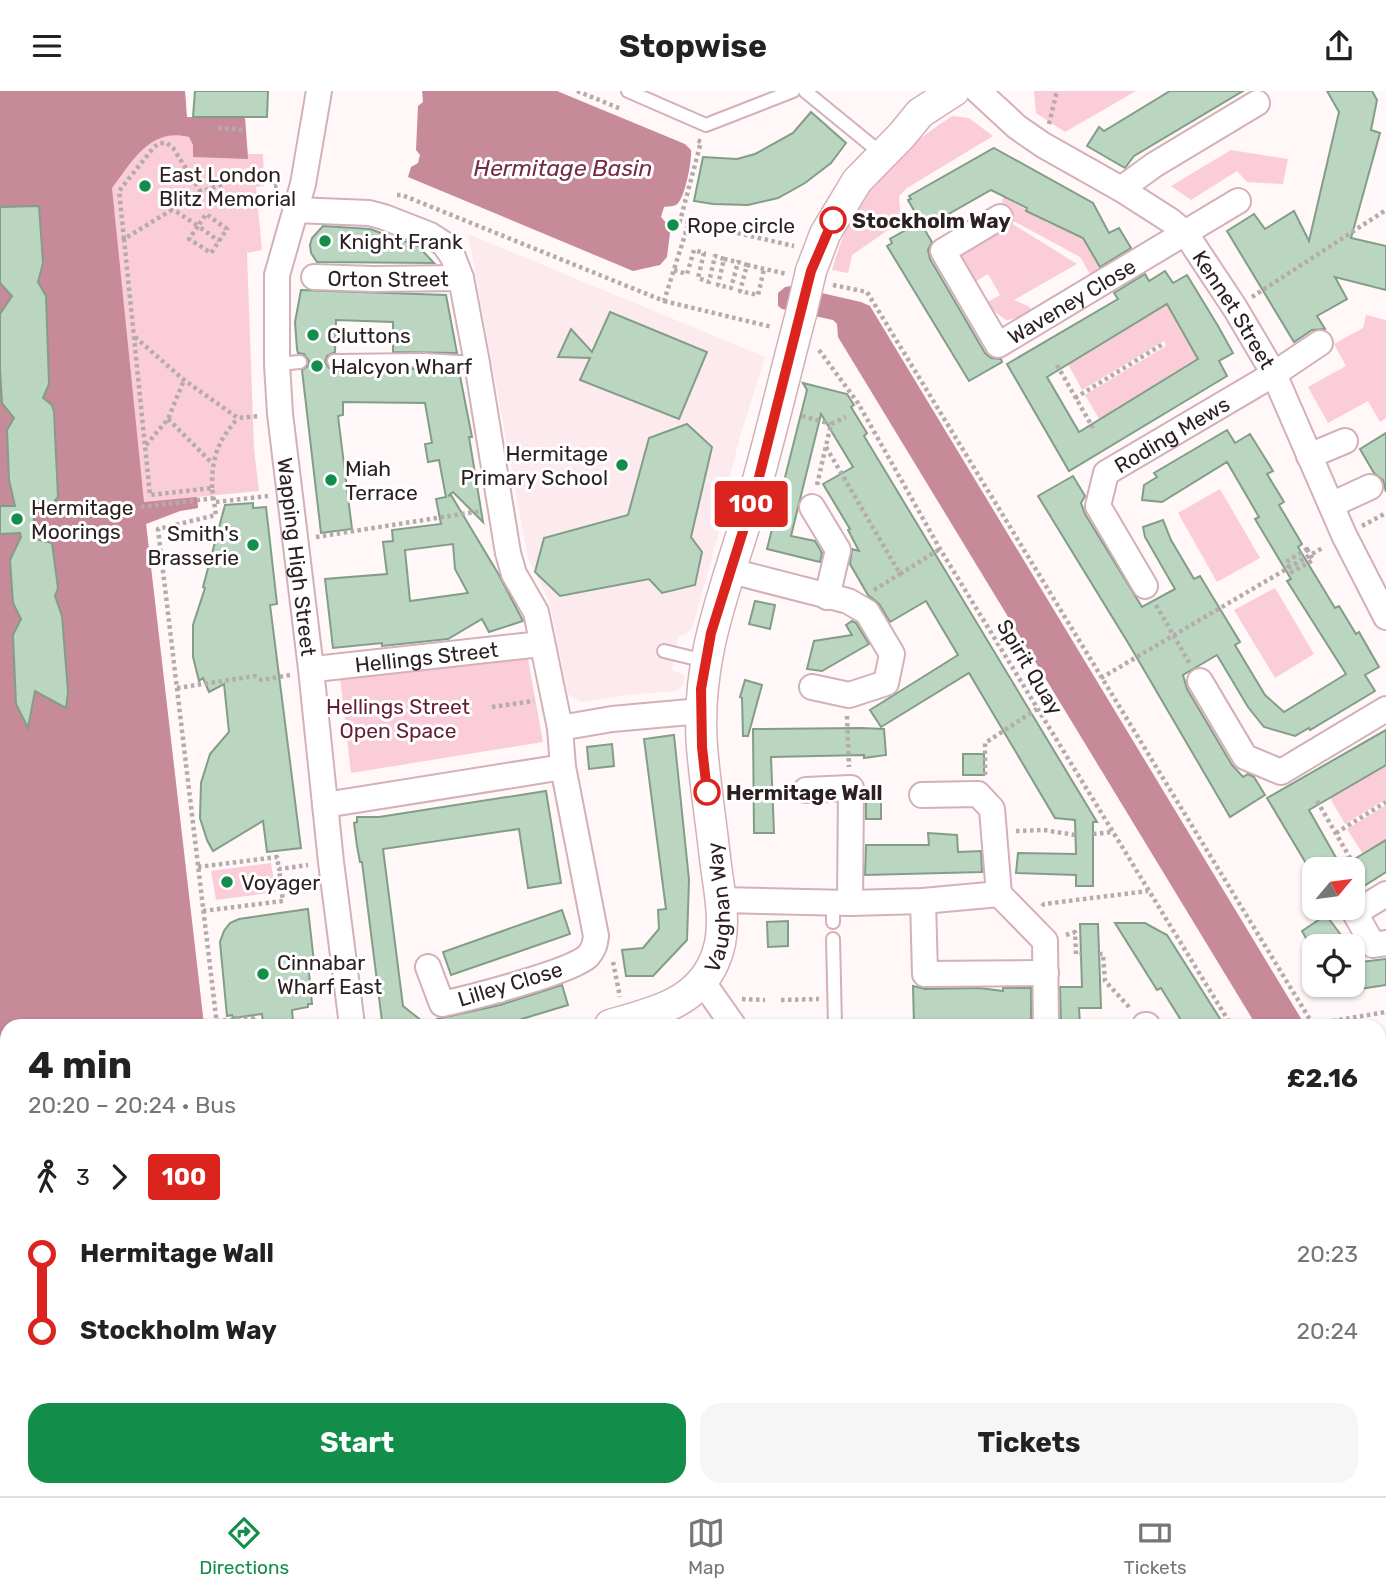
<!DOCTYPE html>
<meta charset="utf-8">
<style>
:root{--surface:#fff;--page:#f6f6f6;--text:#222;--muted:#767676;--line:#e0e0e0;--accent:#128e4a}
body{margin:0;font-family:Rubik,sans-serif;background:var(--page);color:var(--text);height:100vh;display:flex;flex-direction:column;font-size:26px;white-space:nowrap}
*{box-sizing:border-box;margin:0}
p{font-size:23px;color:var(--muted)}
.icon{flex:none;width:38px;height:38px;fill:none;stroke:currentColor;stroke-width:2;stroke-linecap:round;stroke-linejoin:round}
.map{position:relative;flex:1;overflow:hidden}
.panel{position:absolute;left:0px;top:928px;width:1386px;height:478px;display:flex;flex-direction:column;background:var(--surface);border-radius:21px 21px 0 0;box-shadow:0 2px 5px #0004}
.panel>*{flex:none}
.badge{padding:0 14px;border-radius:5px;font-size:24px;line-height:46px}
.needle{width:46px;rotate:61deg}
.buttons{position:absolute;left:1302px;top:766px;display:grid;gap:14px}
.buttons a{display:grid;place-items:center;width:63px;height:63px;border-radius:14px;background:var(--surface);box-shadow:0 2px 5px #0004;font-size:35px}
.map>.badge{position:absolute;translate:-50% -50%;box-shadow:0 0 0 4px #fff}
.legs{display:flex;align-items:center;gap:10px;height:77px;padding:0 28px;font-size:23px}
.legs p{margin-inline-start:auto}
.headline{display:flex;align-items:center;justify-content:space-between;height:119px;padding:0 28px}
h1{font-size:38px;font-weight:700;line-height:52px}
.button{display:flex;gap:14px;margin-top:auto;padding:14px 28px}
.button a{flex:1;height:80px;border-radius:21px;background:var(--accent);color:#fff;font-size:28px;font-weight:700;line-height:80px;text-align:center}
.button a+a{background:var(--page);color:var(--text)}
ul{padding:0 28px;list-style:none}
li{display:flex;align-items:center;gap:24px;height:77px;font-size:26px}
li i{display:grid;place-items:center;width:10px;height:100%;margin:0 9px;background:currentColor}
li i::after{content:'';width:18px;height:18px;margin:-9px;border:5px solid;border-radius:50%;background:var(--surface)}
li p{margin-inline-start:auto}
li:first-child i{background:linear-gradient(#0000 50%,currentColor 0)}
li:last-child i{background:linear-gradient(currentColor 50%,#0000 0)}
header{display:flex;justify-content:space-between;align-items:center;height:91px;padding:0 28px;background:var(--surface);font-size:32px;font-weight:700}
.dock{display:flex;justify-content:space-around;align-items:center;height:98px;border-top:2px solid var(--line);background:var(--surface);font-size:19px;color:var(--muted)}
.dock a{display:grid;justify-items:center;gap:4px}
.dock .selected{color:var(--accent)}
.map>svg:first-child{display:block}
</style>
<header><svg class="icon" aria-label="menu" viewBox="0 0 24 24"><path d="M4 6h16M4 12h16M4 18h16"/></svg>Stopwise<svg class="icon" aria-label="share" viewBox="0 0 24 24"><path d="M12 15V3M7 8l5-5 5 5M5 13v7h14v-7"/></svg></header>
<div class="map">
<svg width="1386" height="1405" viewBox="0 0 1386 1405">
<rect width="100%" height="100%" fill="#fff7f8"/>
<polygon fill="#fdeaee" points="468,143 765,266 740,346 726,400 729,405 692,538 685,544 678,545 672,579 685,584 683,594 677,600 628,604 580,611 568,603 549,510 528,467"/>
<g fill="#fbcdd8">
<polygon points="185,0 186,26 245,27 248,63 263,63 264,95 256,96 262,159 247,162 254,358 259,400 197,406 198,417 180,420 146,433 204,934 62,93"/>
<polygon points="1034,0 1136,0 1065,41 1036,22"/>
<path d="M952,25L969,27L993,45L907,97L899,105L901,130L852,164L848,182L832,179C852,107 891,65 952,25Z"/>
<polygon points="1231,59 1288,68 1283,93 1247,91 1237,80 1191,109 1171,95"/>
<polygon points="1003,105 1048,132 1080,137 1103,182 1093,188 1080,166 1008,127 1002,115"/>
<polygon points="1013,133 1077,173 1014,209 1030,216 1029,226 1006,229 984,213 1000,204 988,183 973,192 961,164"/>
<polygon points="1167,213 1199,268 1100,329 1085,304 1166,255 1164,250 1082,299 1068,273"/>
<polygon points="1366,224 1386,229 1386,327 1380,331 1368,310 1328,332 1308,296 1346,275 1334,253 1363,237"/>
<polygon points="1220,398 1260,467 1217,491 1178,422"/>
<polygon points="1275,497 1314,563 1275,587 1234,519"/>
<polygon points="528,568 543,651 351,682 340,586"/>
<polygon points="1386,674 1386,708 1345,733 1330,707"/>
<polygon points="1386,714 1386,749 1363,763 1347,738"/>
<polygon points="271,772 276,801 216,809 211,780"/>
<polygon points="221,1398 445,1398 446,1405 223,1405"/>
<polygon points="739,1398 1039,1398 1027,1405 743,1405"/>
</g>
<g fill="#c78a99">
<path d="M0,0H185L187,26L245,27L248,68L193,66V54L189,46C150,36 132,71 112,97L144,411L197,406L198,417L180,420L146,433L204,934H7V1398H314L316,1405H0Z"/>
<path d="M422,0H557L685,53L691,59C692,69 685,109 676,114C672,116 668,115 664,116L661,126L668,134L670,142L667,166L660,174L633,180L408,86L411,76L418,72L420,64L416,59L418,15L423,11Z"/>
<polygon points="791,195 861,211 870,215 1305,934 1256,934 838,246 837,233 833,229 782,218 778,215 778,202 785,196"/>
<polygon points="1379,1068 1386,1080 1386,1153 1379,1141"/>
</g>
<g fill="#bad6c0" stroke="#829d88" stroke-width="2" fill-rule="evenodd">
<polygon points="195,0 268,0 267,26 193,26"/>
<polygon points="1170,0 1243,0 1134,65 1125,77 1087,55 1099,36 1104,40"/>
<polygon points="1327,0 1372,0 1377,9 1371,39 1380,42 1351,147 1386,155 1386,199 1335,186 1347,208 1317,225 1325,238 1312,239 1294,251 1227,140 1254,123 1265,138 1294,120 1309,150 1339,21"/>
<polygon points="811,21 846,52 831,72 805,92 778,107 748,114 713,113 694,110 703,66 737,68 755,63 793,42"/>
<polygon points="994,57 1093,112 1109,142 1119,137 1131,157 1100,176 1083,147 1026,120 1027,117 991,99 924,137 908,109 911,108 909,105"/>
<polygon points="39,115 43,172 38,191 46,205 49,293 43,307 52,314 54,321 58,406 52,413 33,413 35,448 52,452 58,497 55,505 62,525 68,601 66,617 35,600 28,637 16,613 13,544 21,528 13,512 10,469 21,446 20,442 0,443 0,415 15,415 9,389 7,339 14,327 2,312 0,279 0,223 12,205 0,192 0,116"/>
<polygon points="920,131 932,151 928,159 930,168 985,262 991,267 1001,268 1002,271 969,290 887,155 892,152 890,148"/>
<polygon points="323,135 370,138 418,155 434,172 317,171 311,162 310,154 312,147"/>
<path d="M1165,180L1173,192L1187,184L1218,235L1233,262L1219,270L1227,285L1069,380L1007,273L1118,208L1114,202L1145,183L1149,190ZM1167,213L1198,268L1079,341L1047,286Z"/>
<path d="M301,199L446,204L457,262L393,261V231L336,229L335,261L327,265L325,271L329,277L334,279L393,280V278H424L459,280L472,346H469L483,431L453,401L448,405L451,404L499,484L523,530L489,541L482,528L448,548L382,555V552L333,557L325,488L387,483L383,451L393,450L392,439L441,433L436,408L446,406L439,369L428,371L425,353L432,352L425,312L343,311V324L338,325L352,438L321,442L302,279L308,275L309,270L304,263L298,262L297,258L295,231ZM453,453L455,478L468,502L410,510L405,459Z"/>
<polygon points="610,221 707,261 679,328 580,289 590,267 558,266 571,238 592,261"/>
<polygon points="803,292 847,303 854,314 851,316 867,342 864,345 1097,731 1093,731 1093,795 1076,795 1076,784 1016,782 1018,762 1076,763 1075,729 1055,727 969,582 881,636 870,619 958,564 926,510 890,531 879,513 868,504 850,473 852,458 859,460 848,439 850,438 823,393 853,376 821,323 791,445 815,450 822,462 820,471 767,458 807,299"/>
<polygon points="687,333 712,356 691,446 702,461 695,494 662,502 649,488 560,505 535,481 544,447 628,424 649,347"/>
<polygon points="1227,339 1235,352 1250,343 1273,380 1267,383 1284,411 1279,414 1302,453 1298,456 1335,517 1339,515 1356,543 1359,541 1379,576 1365,584 1375,600 1310,639 1309,637 1295,645 1264,636 1248,616 1217,564 1183,584 1187,598 1232,674 1243,686 1248,683 1254,686 1265,704 1230,726 1130,555 1038,405 1073,385 1085,405 1081,412 1085,423 1142,516 1175,498 1145,446 1143,436 1163,429 1171,449 1194,488 1200,485 1240,551 1235,554 1265,604 1284,621 1346,583 1287,490 1291,488 1255,428 1259,426 1227,371 1162,411 1142,409 1144,394 1157,386 1154,382"/>
<polygon points="1386,342 1386,401 1383,389 1374,382 1360,358"/>
<polygon points="253,412 253,417 266,416 277,513 270,514 301,757 267,761 263,730 213,760 207,749 200,727 201,692 210,663 229,641 224,593 209,601 203,587 199,590 193,566 193,534 205,497 203,496 225,414"/>
<polygon points="755,510 775,514 770,538 749,533"/>
<polygon points="852,530 856,532 869,553 822,580 807,578 814,550 852,544 846,534"/>
<polygon points="745,589 762,594 748,645 743,645 742,607 740,606"/>
<polygon points="861,637 884,638 886,664 864,667 864,664 771,666 774,742 754,742 753,638"/>
<polygon points="1386,639 1386,674 1309,719 1343,779 1310,779 1267,707"/>
<polygon points="674,644 689,789 687,849 653,885 626,885 622,859 643,857 659,838 658,819 666,818 644,648"/>
<polygon points="612,653 614,675 589,678 587,656"/>
<rect x="963" y="663" width="21" height="21"/>
<polygon points="546,700 561,792 528,797 519,738 383,758 403,915 427,934 389,934 382,930 362,771 360,771 357,755 354,732 357,731 357,726 379,726"/>
<polygon points="881,707 881,728 866,728 866,708"/>
<polygon points="928,742 957,744 958,761 981,760 982,781 865,784 866,754 929,754"/>
<polygon points="1386,749 1386,781 1353,802 1353,769"/>
<polygon points="308,818 314,871 308,872 312,913 308,913 308,916 292,919 293,930 269,933 268,931 263,931 262,923 233,927 232,924 227,925 220,851 224,840 230,832 239,828"/>
<polygon points="562,819 570,843 451,884 443,861"/>
<polygon points="1326,824 1350,856 1311,856 1302,840"/>
<polygon points="788,830 788,855 768,856 767,831"/>
<polygon points="1115,832 1145,832 1167,844 1224,934 1184,934 1161,897 1157,899"/>
<polygon points="1080,833 1098,833 1101,917 1079,917 1080,934 1061,934 1060,896 1082,896"/>
<polygon points="1386,868 1386,894 1353,899 1353,872"/>
<polygon points="562,894 568,914 502,934 438,934 437,928 500,914"/>
<polygon points="913,895 925,898 980,897 1003,900 1003,897 1031,897 1031,934 914,934"/>
</g>
<g fill="none" stroke-linecap="round" stroke-linejoin="round">
<g stroke="#d4b0b8" stroke-width="16">
<g id="service">
<polyline points="628,0 706,34 793,0"/>
<polyline points="805,0 882,63"/>
<polyline points="334,270 424,269 477,272"/>
<polyline points="277,273 300,271"/>
<polyline points="664,560 705,570"/>
<polyline points="833,831 833,812"/>
<polyline points="833,848 835,934"/>
<polyline points="1362,1398 1366,1405"/>
</g>
</g>
<g stroke="#d4b0b8" stroke-width="28">
<g id="minor">
<path id="s1" d="M319,0L303,93L277,184V273L280,323L311,578L331,771L352,934"/>
<path id="s2" d="M978,0L1017,36L1043,54L1121,98L1171,130L1186,143L1235,217L1274,283L1344,444L1386,526"/>
<polyline points="1121,98 1154,74 1257,12"/>
<path d="M295,119L369,122L384,126L430,144L444,153L453,166L461,187L477,272L508,462L514,483L536,521L560,637L563,676L596,845C595,853 594,858 588,865C571,881 470,907 442,913L428,876"/>
<path id="s3" d="M1000,126L943,160L998,254L1238,110"/>
<path id="s4" d="M314,186L373,188L461,187"/>
<polyline points="1309,365 1345,350"/>
<polyline points="1331,414 1370,396"/>
<polyline points="812,416 838,459 827,506"/>
<polyline points="731,480 848,510 867,521 892,563 886,592 849,604 812,596"/>
<path id="s5" d="M1145,495L1098,415L1106,382L1274,283L1320,252"/>
<path id="s6" d="M324,577L541,553"/>
<polyline points="1200,590 1245,666 1281,681 1386,618"/>
<polyline points="560,637 612,628 701,620"/>
<polyline points="922,704 978,703 992,718 999,803"/>
<polyline points="325,714 563,676"/>
<polyline points="999,803 1045,850 1046,934"/>
<polyline points="1386,803 1355,822 1373,854 1386,852"/>
<polyline points="721,809 850,812 851,697 806,699"/>
<polyline points="923,810 925,883 1046,882"/>
<polyline points="850,812 923,810 999,803"/>
<polyline points="702,890 733,934"/>
<polyline points="1145,934 1147,934"/>
<polyline points="1171,1398 1175,1405"/>
<polyline points="1059,1405 1071,1398"/>
</g>
</g>
<g stroke="#d4b0b8" stroke-width="33">
<g id="tertiary">
<polyline points="811,180 825,143 857,90 902,44 920,22 954,0"/>
<path id="s7" d="M610,934C650,922 695,914 714,871C729,839 719,801 715,767C711,730 705,693 702,656C695,562 729,491 754,403C771,344 785,283 801,223"/>
<polyline points="466,1398 468,1405"/>
</g>
</g>
<g stroke="#b5abad" stroke-width="4.5" stroke-dasharray="3.5 3.5" stroke-linecap="butt">
<polyline points="577,0 621,18"/>
<polyline points="1049,33 1057,0"/>
<polyline points="218,37 246,39"/>
<polyline points="397,104 402,104 664,210 689,131 794,155"/>
<polyline points="159,109 198,135 206,123 227,138 211,162 189,148 198,135 219,150"/>
<polyline points="689,131 680,130 701,51 697,49"/>
<polyline points="124,148 119,100 154,56 160,52 167,52 173,57 201,101"/>
<polyline points="724,168 738,171"/>
<polyline points="747,174 787,183"/>
<polyline points="674,179 687,183 694,159 704,162 698,187 709,191 715,165 724,168 718,194 731,197 738,171 747,174 740,200 758,204 764,178"/>
<polyline points="833,194 867,201 1309,927 1315,932 1321,932 1386,921"/>
<polyline points="1252,206 1386,119"/>
<polyline points="664,210 772,236"/>
<polyline points="135,246 184,289 238,327 259,325"/>
<polyline points="819,259 858,312 940,458 1231,934"/>
<polyline points="1057,274 1093,337"/>
<polyline points="1075,307 1163,253"/>
<polyline points="802,325 831,333"/>
<polyline points="168,328 212,372"/>
<polyline points="146,354 168,328 184,289"/>
<polyline points="826,356 900,483 940,458"/>
<polyline points="817,394 831,333 846,326"/>
<path d="M212,397C212,366 217,351 238,327"/>
<polyline points="216,411 268,405"/>
<polyline points="141,416 215,407"/>
<polyline points="1362,435 1386,422"/>
<polyline points="316,446 481,420"/>
<polygon points="1307,458 1313,469 1292,481 1286,471"/>
<polyline points="874,499 900,483"/>
<polyline points="1156,514 1190,573"/>
<polyline points="1101,587 1324,456"/>
<polyline points="177,597 255,585 261,589 290,584"/>
<polyline points="492,616 534,610"/>
<polyline points="847,625 849,676"/>
<polyline points="985,684 985,652 1037,618"/>
<polyline points="1317,710 1353,772"/>
<polyline points="1016,740 1044,739 1075,744"/>
<polyline points="1336,742 1386,711"/>
<polyline points="1093,743 1113,741"/>
<polyline points="198,776 277,766 279,778 308,774"/>
<polyline points="1042,815 1044,813 1148,800"/>
<polyline points="203,820 283,810 279,778"/>
<polyline points="1066,844 1075,841 1076,863 1081,863"/>
<polyline points="1099,863 1103,863 1105,890 1130,917"/>
<polyline points="613,871 620,906"/>
<polyline points="742,908 765,909"/>
<polyline points="781,909 819,908"/>
<polyline points="216,930 253,927 254,931 231,934"/>
<polyline points="217,934 158,438 216,424 212,397 150,404 124,148 201,101 256,81 271,82 272,95 281,95"/>
<polyline points="1379,973 1386,972"/>
<polyline points="1379,1046 1386,1058"/>
<polyline points="1379,1189 1386,1200"/>
<polyline points="704,1398 708,1405"/>
</g>
<use href="#service" stroke="#fff" stroke-width="12"/>
<use href="#minor" stroke="#fff" stroke-width="24"/>
<use href="#tertiary" stroke="#fff" stroke-width="30"/>
<g stroke="#d4b0b8" stroke-width="33" stroke-linecap="butt">
<polyline id="tertiary-bridge" points="801,223 811,180"/>
</g>
<use href="#tertiary-bridge" stroke="#fff" stroke-width="30"/>
</g>
<g fill="none" stroke-linecap="round" stroke-linejoin="round">
<g stroke="#fff" stroke-width="16">
<polyline id="line-1" points="707,701 702,656 701,598 711,542 755,402 811,180 833,129"/>
</g>
<use href="#line-1" stroke="#dc241f" stroke-width="10"/>
</g>
<g fill="#128e4a" stroke="#fff" stroke-width="2.5">
<circle cx="145" cy="95" r="7"/>
<circle cx="673" cy="134" r="7"/>
<circle cx="325" cy="150" r="7"/>
<circle cx="313" cy="244" r="7"/>
<circle cx="317" cy="275" r="7"/>
<circle cx="622" cy="374" r="7"/>
<circle cx="331" cy="389" r="7"/>
<circle cx="17" cy="428" r="7"/>
<circle cx="253" cy="454" r="7"/>
<circle cx="227" cy="791" r="7"/>
<circle cx="263" cy="883" r="7"/>
</g>
<g fill="#fff" stroke="#dc241f" stroke-width="3.5">
<circle cx="833" cy="129" r="12"/>
<circle cx="707" cy="701" r="12"/>
</g>
<g text-anchor="middle" dominant-baseline="central" stroke-width="6" stroke-linejoin="round" paint-order="stroke">
<g font-size="21" fill="#2d2023" stroke="#fff" text-anchor="start">
<text x="159" y="83">East London<tspan x="159" dy="24">Blitz Memorial</tspan></text>
<text x="687" y="134">Rope circle</text>
<text x="339" y="150">Knight Frank</text>
<text x="327" y="244">Cluttons</text>
<text x="331" y="275">Halcyon Wharf</text>
<text x="608" y="362" text-anchor="end">Hermitage<tspan x="608" dy="24">Primary School</tspan></text>
<text x="345" y="377">Miah<tspan x="345" dy="24">Terrace</tspan></text>
<text x="31" y="416">Hermitage<tspan x="31" dy="24">Moorings</tspan></text>
<text x="239" y="442" text-anchor="end">Smith's<tspan x="239" dy="24">Brasserie</tspan></text>
<text x="241" y="791">Voyager</text>
<text x="277" y="871">Cinnabar<tspan x="277" dy="24">Wharf East</tspan></text>
</g>
<g font-size="21" font-weight="bold" fill="#2d2023" stroke="#fff" text-anchor="start">
<text x="852" y="129">Stockholm Way</text>
<text x="726" y="701">Hermitage Wall</text>
</g>
<g font-size="21" fill="#2d2023" stroke="#fff">
<text stroke="none"><textPath href="#s4" startOffset="74">Orton Street</textPath></text>
<text stroke="none"><textPath href="#s3" startOffset="261">Waveney Close</textPath></text>
<text stroke="none"><textPath href="#s2" startOffset="343">Kennet Street</textPath></text>
<text stroke="none"><textPath href="#s5" startOffset="203">Roding Mews</textPath></text>
<text stroke="none"><textPath href="#s1" startOffset="472">Wapping High Street</textPath></text>
<text stroke="none"><textPath href="#s6" startOffset="103">Hellings Street</textPath></text>
<text transform="translate(1030 576) rotate(59)">Spirit Quay</text>
<text stroke="none"><textPath href="#s7" startOffset="182">Vaughan Way</textPath></text>
<text transform="translate(510 893) rotate(-17)">Lilley Close</text>
</g>
<g font-size="21" fill="#661e37" stroke="#fff">
<text x="398" y="615">Hellings Street<tspan x="398" dy="24">Open Space</tspan></text>
</g>
<g font-size="23" font-style="italic" fill="#752b43" stroke="#fff">
<text x="563" y="77">Hermitage Basin</text>
</g>
</g>
</svg>
<div class="buttons">
<a><svg class="needle" viewBox="-14 -14 28 28"><path d="M0-13l5 13h-10z" fill="#e53935"/><path d="M0 13l5-13h-10z" fill="#767676"/></svg></a>
<a><svg class="icon" aria-label="locate" viewBox="0 0 24 24"><circle cx="12" cy="12" r="6"/><path d="M12 2v4M12 18v4M2 12h4M18 12h4"/></svg></a>
</div>
<b class="badge" style="left:751px;top:413px;background:#dc241f;color:#fff">100</b>
<section class="panel">
<div class="headline"><div><h1>4 min</h1><p>20:20 – 20:24 · Bus</p></div><b>£2.16</b></div>
<div class="legs"><svg class="icon" aria-label="walk" viewBox="0 0 24 24"><circle cx="13" cy="4" r="2"/><path d="M13 8l-2 6 4 7M11 14l-3 7M7 12l3-4h3l4 4"/></svg>3<svg class="icon" aria-label="forward" viewBox="0 0 24 24"><path d="M9 5l7 7-7 7"/></svg><b class="badge" style="background:#dc241f;color:#fff">100</b></div>
<ul>
<li><i style="color:#dc241f"></i><b>Hermitage Wall</b><p>20:23</p></li>
<li><i style="color:#dc241f"></i><b>Stockholm Way</b><p>20:24</p></li>
</ul>
<div class="button"><a>Start</a><a>Tickets</a></div>
</section>
</div>
<nav class="dock">
<a class="selected"><svg class="icon" aria-label="directions" viewBox="0 0 24 24"><path d="M12 3l9 9-9 9-9-9zM9 14v-3h6M13 9l2 2-2 2"/></svg>Directions</a>
<a><svg class="icon" aria-label="map" viewBox="0 0 24 24"><path d="M3 6l6-2 6 2 6-2v14l-6 2-6-2-6 2zM9 4v14M15 6v14"/></svg>Map</a>
<a><svg class="icon" aria-label="tickets" viewBox="0 0 24 24"><path d="M3 7h18v10H3zM15 7v10"/></svg>Tickets</a>
</nav>
